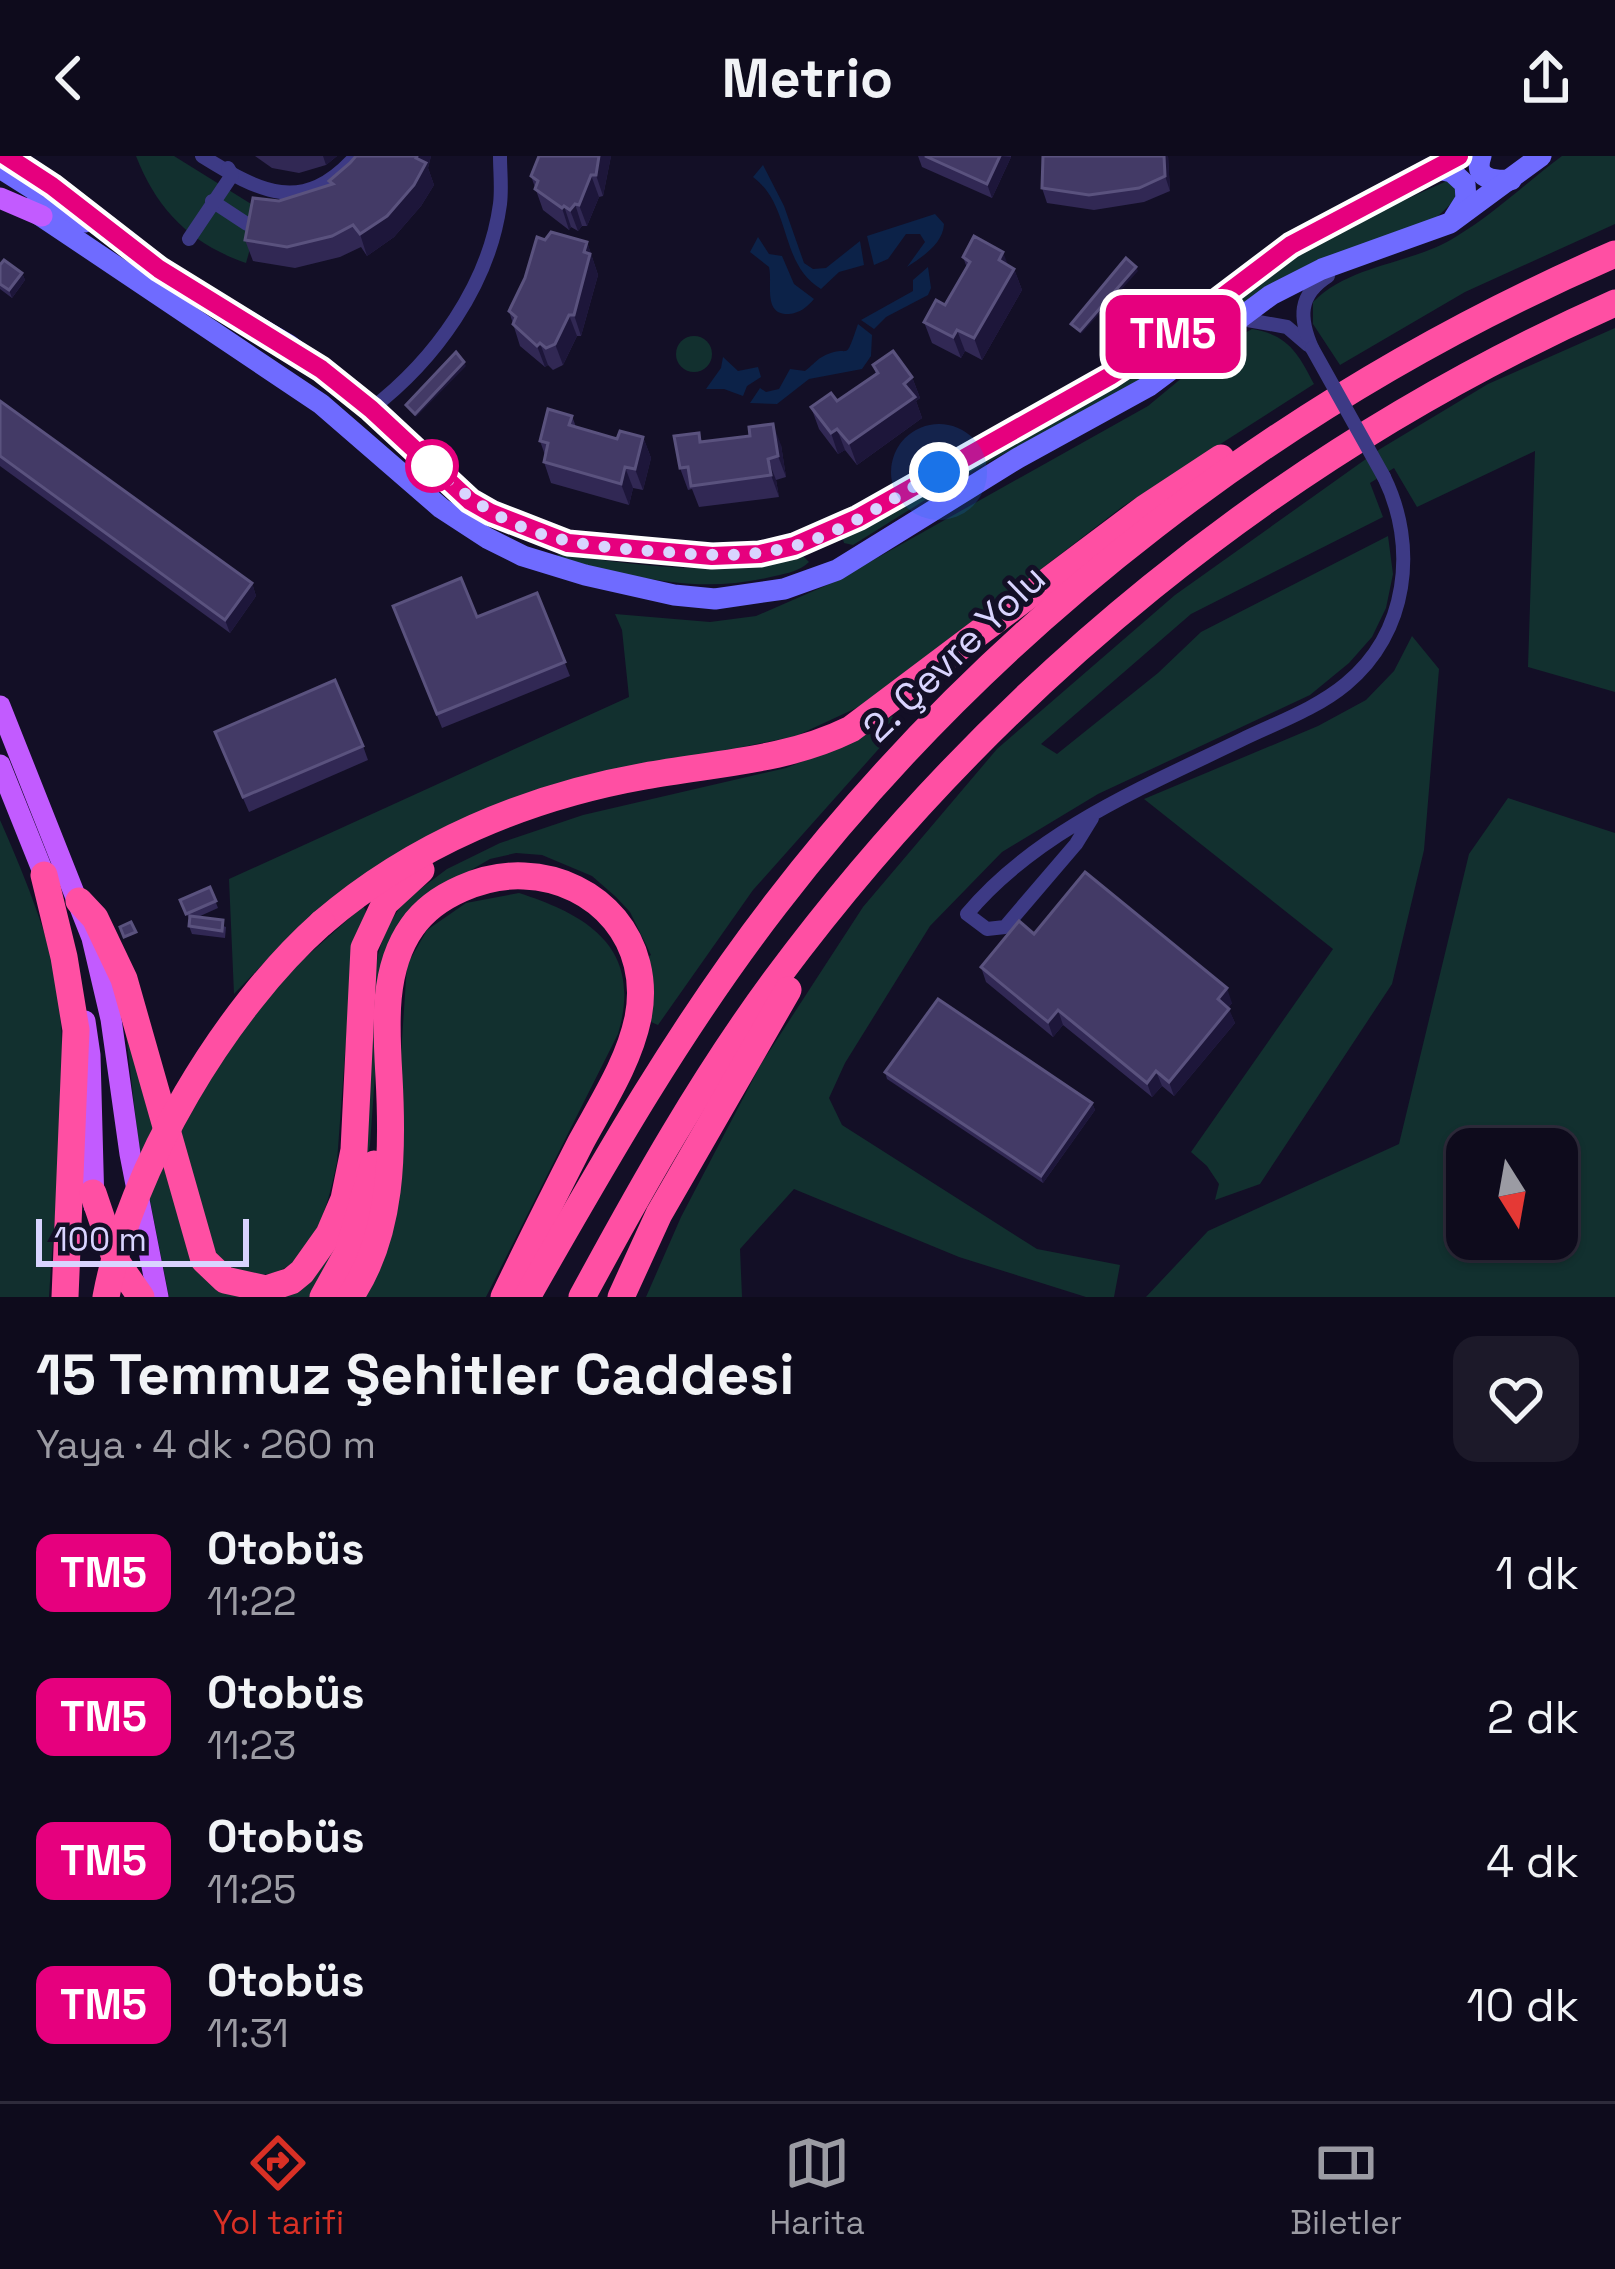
<!DOCTYPE html>
<html lang="tr">
<meta charset="utf-8">
<style>
:root{--surface:#0e0b1c;--page:#1c1929;--text:#f1f3f6;--muted:#9b9ba3;--line:#2e2b3b;--accent:#d93025}
body{margin:0;font-family:"Space Grotesk",sans-serif;background:var(--page);color:var(--text);height:100vh;display:flex;flex-direction:column;font-size:45px;white-space:nowrap}
*{box-sizing:border-box;margin:0}
p{font-size:39px;color:var(--muted)}
.icon{flex:none;width:66px;height:66px;fill:none;stroke:currentColor;stroke-width:2;stroke-linecap:round;stroke-linejoin:round}
.map{position:relative;height:1141px;overflow:hidden}
.panel{display:flex;flex-direction:column;background:var(--surface);flex:1}
.panel>*{flex:none}
.badge{padding:0 24px;border-radius:18px;font-size:42px;line-height:78px}
.needle{width:78px;rotate:169deg}
.controls{position:absolute;left:1446px;top:972px;display:grid;gap:24px}
.controls a{display:grid;place-items:center;width:132px;height:132px;border-radius:24px;background:var(--surface);box-shadow:0 3px 9px #0004,0 0 0 3px var(--line);font-size:60px}
.scale{position:absolute;left:36px;bottom:30px;width:213px;box-sizing:border-box;padding-left:12px;border:6px solid #d9d4ff;border-top:0;font-size:33px;line-height:42px;white-space:nowrap;color:#d9d4ff;-webkit-text-stroke:9px #130f26;paint-order:stroke}
.you{position:absolute;width:60px;height:60px;margin:-30px;border:9px solid #fff;border-radius:50%;background:#1a73e8;box-shadow:0 0 0 18px #1a73e833}
.map>.badge{position:absolute;translate:-50% -50%;box-shadow:0 0 0 6px #fff}
.round{display:grid;place-items:center;flex:none;width:126px;height:126px;border-radius:24px;background:var(--page)}
.head{display:flex;align-items:center;justify-content:space-between;height:204px;padding:0 36px}
h1{font-size:57px;font-weight:700;line-height:90px}
ul{padding:0;list-style:none}
li{display:flex;align-items:center;gap:36px;height:144px;padding:0 36px}
li div{flex:1}
li b{display:block;font-size:45px}
li em{font-style:normal}
li .badge{min-width:132px;font-weight:700;text-align:center}
header{display:flex;justify-content:space-between;align-items:center;height:156px;padding:0 36px;background:var(--surface);font-size:54px;font-weight:700}
.tabs{display:flex;justify-content:space-around;align-items:center;height:168px;border-top:3px solid var(--line);background:var(--surface);font-size:33px;color:var(--muted)}
.tabs a{display:grid;justify-items:center;gap:6px}
.tabs .on{color:var(--accent)}
.map>svg:first-child{display:block}
</style>
<header><svg class="icon" aria-label="back" viewBox="0 0 24 24"><path d="M15 5l-7 7 7 7"/></svg>Metrio<svg class="icon" aria-label="share" viewBox="0 0 24 24"><path d="M12 15V3M7 8l5-5 5 5M5 13v7h14v-7"/></svg></header>
<div class="map">
<svg width="1615" height="1141" viewBox="0 0 1615 1141">
<rect width="100%" height="100%" fill="#130f26"/>
<g fill="#12302f" fill-rule="evenodd">
<path d="M136,0H174L261,54L246,107C191,88 157,54 136,0Z"/>
<path d="M1562,0H1615V68L1465,136L1340,209L1313,168V146C1352,107 1412,109 1457,80C1494,58 1527,26 1562,0Z"/>
<polygon points="1449,24 1457,35 1456,43 1437,61 1266,133 1230,156 1148,222 1142,212 1270,115 1358,65"/>
<polygon points="1615,172 1615,536 1528,511 1535,295 1417,351 1394,312 1370,327 1383,361 1191,458 1041,588 1057,598 1158,517 1201,476 1388,380 1393,418 1386,452 1372,481 1349,507 1310,539 1098,638 1002,696 930,770 845,907 829,942 842,969 1037,1093 1120,1109 1114,1141 1086,1141 959,1101 794,1033 740,1093 742,1141 646,1141 681,1061 761,908 863,751 997,593 1175,439 1380,293 1488,228"/>
<path d="M1252,173C1288,179 1298,197 1314,228L1122,351L865,548L796,580L548,631L285,785L234,838L229,723L629,541L622,474L615,458L710,466L756,460L834,426L1148,250L1218,192Z"/>
<circle cx="694" cy="198" r="18"/>
<polygon points="1137,214 1143,224 970,316 853,389 844,387 842,380 847,376"/>
<path d="M558,398C639,409 722,423 801,398L809,406C800,415 788,417 775,420C696,440 634,420 557,402Z"/>
<polygon points="1412,480 1439,513 1424,694 1392,828 1260,1028 1215,1044 1219,1028 1207,1010 1191,996 1333,793 1144,643 1318,570 1366,544 1394,515"/>
<polygon points="892,560 900,569 753,734 658,869 651,866 652,834 648,801 651,799 630,756 616,741 592,720 542,699 516,697 490,703 418,745 383,807 370,989 358,1051 311,1141 275,1141 322,1105 378,799 384,777 403,746 447,713 500,687 583,659 786,612 836,592"/>
<path d="M1508,642L1615,677V1141H1146L1208,1075L1399,988L1469,698ZM1557,993V1083H1467V993Z"/>
<path d="M0,664C19,707 51,783 57,829C71,931 55,1039 49,1141H0Z"/>
<path d="M519,737C591,760 643,794 618,878L486,1141H359L394,1003L407,809L427,774L466,747Z"/>
<path d="M363,750L366,755L352,803L337,1006C329,1043 317,1099 279,1115C267,1120 252,1119 240,1121L213,1098L177,983L223,900L287,818Z"/>
<polygon points="124,860 186,1088 250,1141 169,1141 138,983"/>
</g>
<g fill="#0c2248">
<path d="M763,9L784,50L804,107L813,113L826,112L860,85L864,109L839,116L821,133C779,108 792,50 753,21Z"/>
<path d="M935,58L944,68C943,88 922,101 907,111L925,86L920,78H906L888,103L874,109L867,80Z"/>
<path d="M758,81L769,98L782,100L794,128L814,143C807,151 800,157 789,158C762,159 773,127 769,111L750,96Z"/>
<polygon points="928,111 931,132 928,139 886,161 874,173 861,164 913,135 913,124"/>
<path d="M858,168L872,179L871,200L862,213L809,223L777,248L750,247L760,232L766,236L779,233L790,213L805,215C811,211 816,204 822,201C852,185 843,212 858,168Z"/>
<polygon points="723,201 738,215 758,211 761,221 747,230 743,240 724,233 706,233 721,212"/>
</g>
<g fill="none" stroke-linecap="round" stroke-linejoin="round">
<g stroke="#3d3a85" stroke-width="14">
<path d="M202,0C260,36 303,60 356,0"/>
<polyline points="212,45 247,68"/>
<polyline points="189,83 232,19 228,12"/>
<polyline points="1242,163 1287,171 1308,189"/>
<path d="M1312,192C1299,162 1298,139 1328,120"/>
<path d="M371,253C435,204 489,129 500,48C502,32 500,16 500,0"/>
<path d="M1092,662L1076,688L1005,771L987,773L967,758C1036,675 1146,630 1241,584C1276,567 1316,553 1346,528C1408,477 1418,390 1384,321"/>
</g>
<g stroke="#6f6bff" stroke-width="21">
<path d="M1481,0C1473,23 1493,25 1511,24"/>
<polyline points="0,12 85,66"/>
<polyline points="1433,12 1452,16 1465,28 1466,43 1454,62"/>
<polyline points="29,52 321,248 441,352 487,382 523,400 585,419 674,439 715,443 784,433 837,414 1018,302 1149,230 1271,139 1322,113 1450,67 1541,0"/>
<polyline points="147,106 289,189 371,253 470,345 507,365 568,387 738,400 805,386 858,361 1156,191 1291,89 1459,0"/>
<polyline points="1131,206 1136,194 1136,167 1160,171 1187,164"/>
</g>
<g stroke="#c25bff" stroke-width="21">
<polyline points="6,0 52,30 159,113"/>
<polyline points="0,42 42,60"/>
<polyline points="0,550 92,782 111,863 130,998 158,1141"/>
<polyline points="0,609 49,731"/>
<polyline points="85,865 90,899 94,1050"/>
</g>
<g stroke="#ff4fa3" stroke-width="27">
<polyline points="44,719 64,801 76,874 65,1141"/>
<polyline points="79,745 95,762 124,823 204,1104 225,1124 266,1133 291,1125 302,1116 329,1078 344,1043 354,994 364,792 385,747 421,714"/>
<path d="M322,767C414,688 527,641 645,620C716,607 786,605 851,573L1145,352L1221,302"/>
<polyline points="93,1037 116,1105 141,1141"/>
<polyline points="323,1141 348,1096 374,1008"/>
<path d="M350,1141C393,1078 393,994 389,921C386,871 382,813 412,771C435,738 485,718 524,720C599,723 653,786 638,862C629,906 602,947 581,986C555,1037 529,1089 504,1141"/>
<path d="M527,1141C604,1006 680,872 775,749C993,465 1287,240 1615,98"/>
<path d="M582,1141C641,1032 702,923 776,823C993,531 1281,295 1615,147"/>
<polyline points="621,1141 659,1058 788,834"/>
</g>
<polyline stroke="#3d3a85" stroke-width="14" points="1312,192 1384,321"/>
<path stroke="#ff4fa3" stroke-width="27" d="M106,1141C130,1012 225,853 322,767"/>
</g>
<g fill="#312854">
<polygon points="255,0 337,0 326,9 299,17 272,12"/>
<polygon points="356,0 431,0 428,12 434,29 421,50 394,81 367,100 361,91 340,101 295,112 253,105 245,84 279,45 331,28 329,25 350,7"/>
<polygon points="539,0 611,0 603,40 599,41 587,70 582,70 578,75 571,71 569,74 543,54 531,20"/>
<polygon points="918,0 1011,0 1011,1 992,42 922,11"/>
<polygon points="1043,0 1168,0 1170,35 1144,46 1094,54 1047,47 1042,32"/>
<polygon points="545,84 587,86 598,119 581,180 577,180 563,209 553,214 548,209 545,211 520,190 509,155"/>
<polygon points="963,101 1008,109 1014,113 1022,134 982,204 965,195 961,202 932,187 924,166 945,149 967,112"/>
<polygon points="0,109 22,117 25,124 12,142 0,133"/>
<polygon points="873,209 912,221 920,242 916,245 922,262 857,309 845,294 838,298 819,273 811,251 837,245 876,218"/>
<polygon points="0,245 252,427 256,440 230,477 0,310"/>
<polygon points="572,260 576,271 617,283 643,281 651,302 643,334 633,332 629,349 551,327 544,306 545,299 540,285"/>
<polygon points="699,277 702,286 750,280 781,289 786,321 776,324 779,341 699,351 692,333 688,334 680,312"/>
<polygon points="537,437 570,520 442,572 393,450 477,461"/>
<polygon points="220,590 363,590 368,604 249,656"/>
<polygon points="210,731 218,752 198,761 226,771 225,782 192,778 189,770 190,765 180,744"/>
<polygon points="1034,778 1232,847 1228,852 1235,867 1174,940 1162,930 1152,941 1063,869 1053,881 986,826 981,811"/>
<polygon points="885,916 1092,947 1095,954 1043,1027 887,923"/>
</g>
<g fill="#1d163a">
<polygon points="323,0 337,0 326,9"/>
<polygon points="417,0 431,0 428,12 434,29 421,50 394,81 367,100 360,78"/>
<polygon points="599,0 611,0 603,40 596,19"/>
<polygon points="1000,0 1011,1 992,42 987,28"/>
<polygon points="1164,0 1168,0 1170,35 1165,20"/>
<polygon points="591,19 599,41 587,70 579,49"/>
<polygon points="575,48 582,70 578,75 570,54"/>
<polygon points="564,50 571,71 569,74 562,52"/>
<polygon points="587,86 598,119 581,180 574,159"/>
<polygon points="1003,96 1011,117 1014,113 1022,134 982,204 974,182"/>
<polygon points="1136,111 1138,115 1081,178 1080,175"/>
<polygon points="22,117 25,124 12,142 9,134"/>
<polygon points="569,159 577,180 563,209 555,188"/>
<polygon points="957,174 965,195 961,202 953,181"/>
<polygon points="540,187 548,209 545,211 537,190"/>
<polygon points="464,206 466,210 416,261 415,258"/>
<polygon points="912,221 920,242 916,245 922,262 857,309 849,287"/>
<polygon points="773,268 781,289 786,321 778,300"/>
<polygon points="837,273 845,294 838,298 831,277"/>
<polygon points="643,281 651,302 643,334 635,313"/>
<polygon points="768,303 776,324 779,341 771,319"/>
<polygon points="625,311 633,332 629,349 621,328"/>
<polygon points="252,427 256,440 230,477 225,464"/>
<polygon points="1227,832 1232,847 1223,858 1218,843"/>
<polygon points="1229,853 1235,867 1174,940 1169,926"/>
<polygon points="1058,854 1063,869 1053,881 1048,866"/>
<polygon points="1156,915 1162,930 1152,941 1147,927"/>
<polygon points="1092,947 1095,954 1043,1027 1041,1020"/>
</g>
<g fill="#433a66" stroke="#5a527e" stroke-width="3">
<polygon points="356,0 417,0 416,2 426,7 414,29 387,60 360,78 353,69 332,80 287,91 245,84 253,42 279,45 333,28 329,25 350,7"/>
<polygon points="539,0 599,0 596,19 591,19 579,49 575,48 570,54 564,50 562,52 535,33 538,25 531,20"/>
<polygon points="925,0 1000,0 987,28"/>
<polygon points="1043,0 1164,0 1165,20 1139,32 1089,39 1042,32"/>
<polygon points="551,76 587,86 584,96 590,98 574,159 569,159 555,188 546,192 540,187 537,190 513,168 516,161 509,155 525,122 537,81 545,84"/>
<polygon points="974,80 1003,96 999,104 1014,113 974,182 957,174 953,181 924,166 936,144 945,149 970,106 963,101"/>
<polygon points="1126,102 1136,111 1080,175 1071,168"/>
<polygon points="4,104 22,117 9,134 0,128 0,109"/>
<polygon points="893,195 912,221 904,228 915,241 849,287 837,273 831,277 811,251 831,237 837,245 878,217 873,209"/>
<polygon points="456,196 464,206 415,258 406,249"/>
<polygon points="0,245 252,427 225,464 0,300"/>
<polygon points="548,253 572,260 569,269 617,283 620,275 643,281 635,313 625,311 621,328 544,306 548,287 540,285"/>
<polygon points="773,268 778,300 768,303 771,319 691,330 688,311 680,312 674,280 699,277 700,286 750,280 749,271"/>
<polygon points="461,422 477,461 537,437 565,506 437,558 393,450"/>
<polygon points="335,524 363,590 243,641 215,576"/>
<polygon points="1085,716 1227,832 1218,843 1229,853 1169,926 1156,915 1147,927 1058,854 1048,866 981,811 1019,765 1034,778"/>
<polygon points="210,731 216,745 186,758 180,744"/>
<polygon points="190,760 223,764 222,775 189,770"/>
<polygon points="131,766 136,776 124,781 120,771"/>
<polygon points="938,843 1092,947 1041,1020 885,916"/>
</g>
<g fill="none" stroke-linecap="round" stroke-linejoin="round">
<g stroke="#fff" stroke-width="27">
<polyline id="line" points="6,0 52,30 159,113 321,213 371,253 470,345 491,357 568,387 712,400 760,398 794,390 858,362 1110,220 1168,182 1291,89 1459,0"/>
</g>
<use href="#line" stroke="#e6007e" stroke-width="18"/>
<path stroke="#d9d4ff" stroke-width="12" stroke-dasharray="0 21.6" d="M432,310C510,382 563,389 665,396C712,400 755,402 801,388C849,373 895,341 939,316"/>
</g>
<circle fill="#fff" stroke="#e6007e" stroke-width="6" cx="432" cy="310" r="24"/>
<g text-anchor="middle" dominant-baseline="central" stroke-width="10" stroke-linejoin="round" paint-order="stroke">
<g font-size="39" fill="#d9d4ff" stroke="#130f26">
<text transform="translate(954 497) rotate(-44)">2. Çevre Yolu</text>
</g>
</g>
</svg>
<div class="controls">
<a><svg class="needle" viewBox="-14 -14 28 28"><path d="M0-13l5 13h-10z" fill="#e53935"/><path d="M0 13l5-13h-10z" fill="#9b9ba3"/></svg></a>
</div>
<div class="scale">100 m</div>
<div class="you" style="left:939px;top:316px"></div>
<b class="badge" style="left:1173px;top:178px;background:#e6007e;color:#fff">TM5</b>
</div>
<section class="panel">
<div class="head"><div><h1>15 Temmuz Şehitler Caddesi</h1><p>Yaya · 4 dk · 260 m</p></div><a class="round"><svg class="icon" aria-label="heart" viewBox="0 0 24 24"><path d="M12 20l-8-8c-3-5 5-10 8-4 3-6 11-1 8 4z"/></svg></a></div>
<ul>
<li><span class="badge" style="background:#e6007e;color:#fff">TM5</span><div><b>Otobüs</b><p>11:22</p></div><em>1 dk</em></li>
<li><span class="badge" style="background:#e6007e;color:#fff">TM5</span><div><b>Otobüs</b><p>11:23</p></div><em>2 dk</em></li>
<li><span class="badge" style="background:#e6007e;color:#fff">TM5</span><div><b>Otobüs</b><p>11:25</p></div><em>4 dk</em></li>
<li><span class="badge" style="background:#e6007e;color:#fff">TM5</span><div><b>Otobüs</b><p>11:31</p></div><em>10 dk</em></li>
</ul>
</section>
<nav class="tabs">
<a class="on"><svg class="icon" aria-label="directions" viewBox="0 0 24 24"><path d="M12 3l9 9-9 9-9-9zM9 14v-3h6M13 9l2 2-2 2"/></svg>Yol tarifi</a>
<a><svg class="icon" aria-label="map" viewBox="0 0 24 24"><path d="M3 6l6-2 6 2 6-2v14l-6 2-6-2-6 2zM9 4v14M15 6v14"/></svg>Harita</a>
<a><svg class="icon" aria-label="tickets" viewBox="0 0 24 24"><path d="M3 7h18v10H3zM15 7v10"/></svg>Biletler</a>
</nav>
